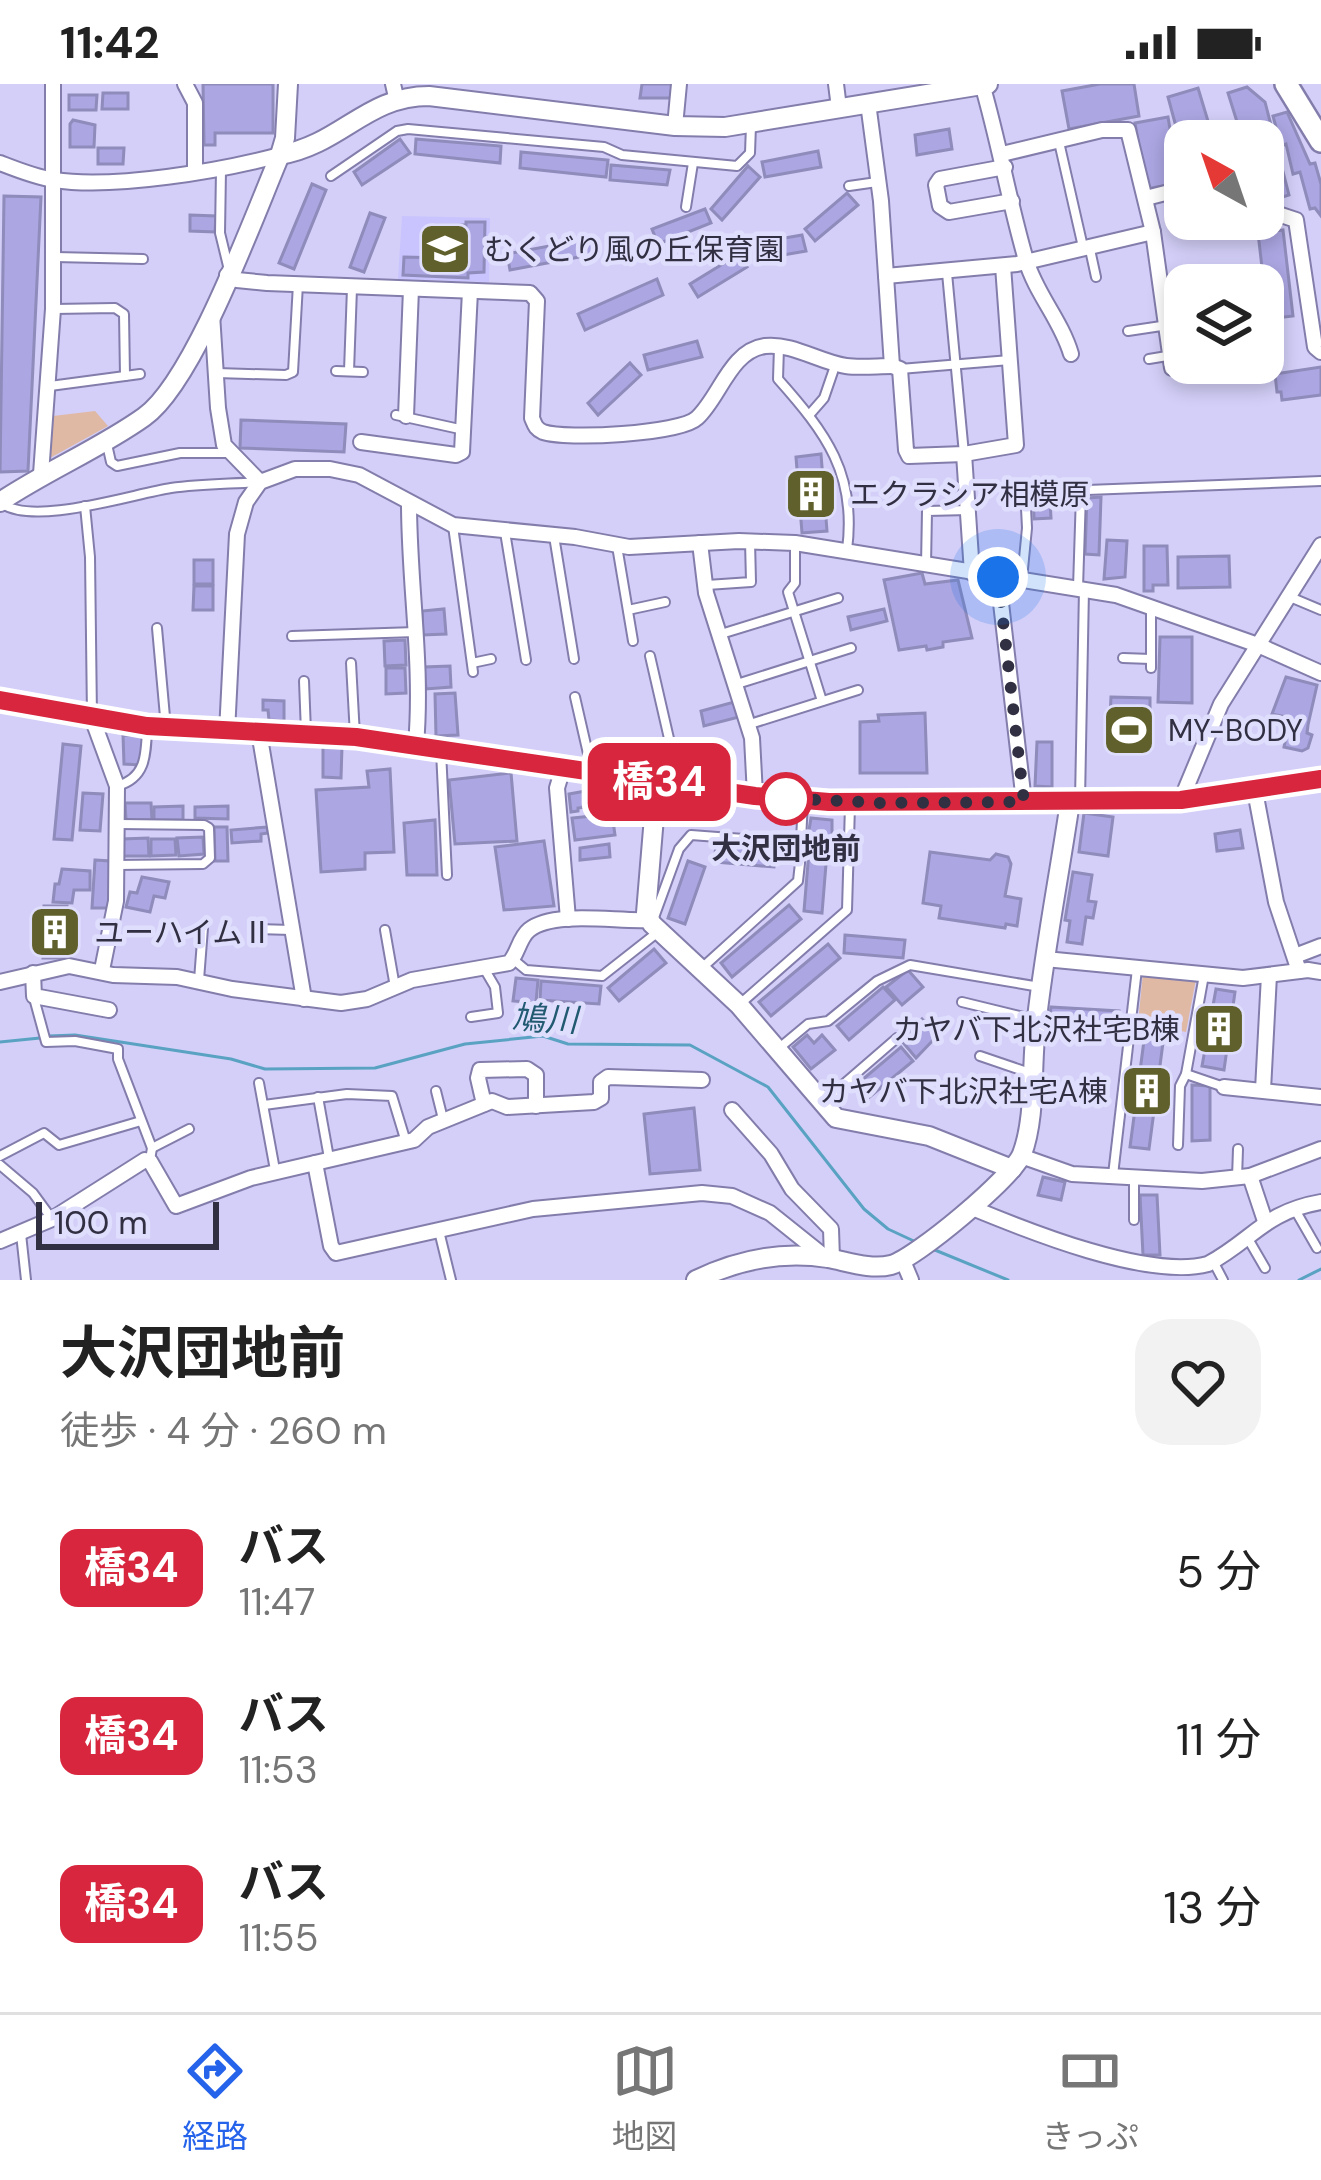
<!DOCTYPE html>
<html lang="ja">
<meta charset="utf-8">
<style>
:root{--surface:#fff;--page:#f2f2f2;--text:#222;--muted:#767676;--line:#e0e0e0;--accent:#2563eb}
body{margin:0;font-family:"DM Sans","Noto Sans JP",sans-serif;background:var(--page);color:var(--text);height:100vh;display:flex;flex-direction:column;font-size:45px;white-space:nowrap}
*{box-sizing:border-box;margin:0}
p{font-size:39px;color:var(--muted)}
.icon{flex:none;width:66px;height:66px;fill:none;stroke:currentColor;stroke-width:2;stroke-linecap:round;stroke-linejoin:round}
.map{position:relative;height:1196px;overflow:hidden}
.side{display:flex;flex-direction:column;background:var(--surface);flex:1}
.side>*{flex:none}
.badge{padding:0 24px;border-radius:18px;font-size:42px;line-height:78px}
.needle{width:78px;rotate:320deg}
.tools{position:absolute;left:1164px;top:36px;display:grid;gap:24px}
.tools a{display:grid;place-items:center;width:120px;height:120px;border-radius:24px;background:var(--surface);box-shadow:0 6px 18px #0003;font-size:60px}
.scale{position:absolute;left:36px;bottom:30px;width:183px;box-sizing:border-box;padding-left:12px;border:6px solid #312f42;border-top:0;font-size:33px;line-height:42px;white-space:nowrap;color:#312f42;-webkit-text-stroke:9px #e0defd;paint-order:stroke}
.you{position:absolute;width:60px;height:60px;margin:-30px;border:9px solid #fff;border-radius:50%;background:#1a73e8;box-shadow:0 0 0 18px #1a73e833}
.map>.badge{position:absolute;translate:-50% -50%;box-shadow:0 0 0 6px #fff}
.round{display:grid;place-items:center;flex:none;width:126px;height:126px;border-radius:36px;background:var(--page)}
.headline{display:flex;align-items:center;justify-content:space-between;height:204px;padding:0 60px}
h1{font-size:57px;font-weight:700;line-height:90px}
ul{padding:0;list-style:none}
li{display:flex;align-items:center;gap:36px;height:168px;padding:0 60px}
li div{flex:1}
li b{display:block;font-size:45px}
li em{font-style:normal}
li .badge{min-width:132px;font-weight:700;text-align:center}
.status{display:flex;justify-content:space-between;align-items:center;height:84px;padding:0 60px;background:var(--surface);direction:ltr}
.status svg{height:33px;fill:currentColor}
.dock{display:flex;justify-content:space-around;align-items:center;height:168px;border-top:3px solid var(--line);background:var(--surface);font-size:33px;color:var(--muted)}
.dock a{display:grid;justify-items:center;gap:6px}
.dock .selected{color:var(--accent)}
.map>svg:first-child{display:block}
</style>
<div class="status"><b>11:42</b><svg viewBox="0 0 49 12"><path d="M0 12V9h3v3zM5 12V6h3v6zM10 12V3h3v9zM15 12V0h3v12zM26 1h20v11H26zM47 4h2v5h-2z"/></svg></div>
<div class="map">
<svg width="1321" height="1196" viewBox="0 0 1321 1196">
<rect width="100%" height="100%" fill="#d3cff8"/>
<polygon fill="#c9c4fd" points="402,132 490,134 489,198 398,195"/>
<g fill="#e0b9a4">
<polygon points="95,327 108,342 50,374 53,332"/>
<polygon points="1143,889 1196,895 1186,948 1138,939"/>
</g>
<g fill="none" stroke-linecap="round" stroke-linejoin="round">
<g stroke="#5aa2c2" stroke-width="3">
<polyline points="49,952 75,951 231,975 265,985 375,984 465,960 543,952 568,960 690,961 768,1003 864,1125 888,1145 916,1158"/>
<polyline points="0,958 40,954"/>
<polyline points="930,1164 1008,1196"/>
<polyline points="1299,1196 1321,1185"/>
</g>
</g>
<g fill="#aca6e2" stroke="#8f8bba" stroke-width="3">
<polygon points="203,0 273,0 273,49 215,49 215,61 204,61"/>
<polygon points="642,0 674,0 672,14 640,14"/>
<polygon points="1100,0 1134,0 1139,32 1069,45 1062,7"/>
<polygon points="1247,3 1265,18 1289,111 1263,119 1263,57 1243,57 1228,9"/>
<polygon points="1198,4 1214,57 1185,57 1185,76 1168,13"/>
<polygon points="103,9 128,9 128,25 102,25"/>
<polygon points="69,11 97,11 96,26 69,26"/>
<polygon points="1287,28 1310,80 1315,79 1321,100 1321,132 1315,124 1310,125 1300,88 1293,90 1286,60 1281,62 1273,32"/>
<polygon points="1168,33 1179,99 1146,105 1135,39"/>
<polygon points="73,36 95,41 94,63 70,63 70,40"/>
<polygon points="949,45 952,65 917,71 915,51"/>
<polygon points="400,55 410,69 362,101 354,88"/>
<polygon points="416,55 501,62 500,79 415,70"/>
<polygon points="98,64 124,64 123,80 98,80"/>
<polygon points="818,67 821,83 765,93 762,78"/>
<polygon points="521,68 608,76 606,93 520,84"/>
<polygon points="611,81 670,86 667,101 610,96"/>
<polygon points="748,82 760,93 722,136 711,125"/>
<polygon points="312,100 326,106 294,185 279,179"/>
<polygon points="847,109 858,121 815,157 805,145"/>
<polygon points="4,112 41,113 28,387 0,388"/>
<polygon points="705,125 711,139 658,160 652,145"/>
<polygon points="370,129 385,134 364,188 350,183"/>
<polygon points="190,131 216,132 215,148 190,147"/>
<polygon points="466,138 485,138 484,188 468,189 468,194 403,191 404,173 448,174 449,157 435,157 436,141 466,141"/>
<polygon points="1283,146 1293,232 1268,235 1258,149"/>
<polygon points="802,151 806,167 749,177 745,161"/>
<polygon points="592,154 595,170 510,186 507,170"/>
<polygon points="739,170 747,183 698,213 690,200"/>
<polygon points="657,195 663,211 585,246 578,230"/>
<polygon points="697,257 702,273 648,286 644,271"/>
<polygon points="630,279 641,291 598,331 588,319"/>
<polygon points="1321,283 1321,311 1282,316 1281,308 1277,308 1275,290"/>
<polygon points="241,336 346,340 344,368 240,364"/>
<polygon points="821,370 827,447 802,449 796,373"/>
<polygon points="1049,399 1051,434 1034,435 1033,400"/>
<polygon points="1101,413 1099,471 1085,470 1087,414"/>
<polygon points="1107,456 1127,457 1125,493 1104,495"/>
<polygon points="1144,462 1167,462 1168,501 1153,501 1153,507 1144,507"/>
<polygon points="1229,472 1230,503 1178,504 1178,473"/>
<rect x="194" y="476" width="19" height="24"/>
<polygon points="922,489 925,500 958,496 972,554 943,558 943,563 927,566 926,562 899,566 884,496"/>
<polygon points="194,502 213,502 213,526 193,526"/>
<polygon points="444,525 446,550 423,551 422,527"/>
<polygon points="884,525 887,537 851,546 848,533"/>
<polygon points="1160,553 1192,553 1192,619 1158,618"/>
<polygon points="405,556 406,581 385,582 384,557"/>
<polygon points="450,582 451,603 426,605 424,583"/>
<polygon points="386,584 405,584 406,609 386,610"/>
<polygon points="1286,593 1317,601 1308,641 1307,649 1312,651 1308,664 1302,667 1284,663 1290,634 1272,630"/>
<polygon points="455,609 458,651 436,652 435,610"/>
<polygon points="1111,613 1150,614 1150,656 1109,654"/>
<polygon points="263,616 284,617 284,637 269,636 268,626 263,626"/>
<polygon points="734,618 739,633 704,642 701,627"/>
<polygon points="925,629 927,689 860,689 860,638 879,637 878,631"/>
<polygon points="123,651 144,652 141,681 124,680"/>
<polygon points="1037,658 1052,658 1052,703 1035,702"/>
<polygon points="664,659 667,674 639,682 636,668"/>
<polygon points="63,660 81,662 72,756 54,755"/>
<polygon points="323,663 342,663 341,694 323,693"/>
<polygon points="390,685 394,768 365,769 365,785 321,788 316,706 369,703 367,687"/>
<polygon points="511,689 517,757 455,760 449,696"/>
<polygon points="602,704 603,708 611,707 612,724 605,726 603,721 578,724 578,727 571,728 569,710"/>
<polygon points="83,709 103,710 100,747 80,746"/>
<polygon points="125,719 151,719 152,736 126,736"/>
<polygon points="183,722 183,736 154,736 154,723"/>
<polygon points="228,722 228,735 195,734 195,723"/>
<polygon points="1084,729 1113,733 1108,772 1079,768"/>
<polygon points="612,730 615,751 575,756 572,734"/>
<polygon points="811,734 832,736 832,766 806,764"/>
<polygon points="435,736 437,791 407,791 404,739"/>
<polygon points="214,743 227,743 228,777 215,777"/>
<polygon points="267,743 268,749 261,750 261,757 232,759 231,746"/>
<polygon points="1240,746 1243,764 1217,767 1215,750"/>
<polygon points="203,753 204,770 179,772 177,754"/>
<polygon points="148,754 149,772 121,772 122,755"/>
<polygon points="151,755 175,755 176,771 151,772"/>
<polygon points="544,757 554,822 504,826 495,763"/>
<polygon points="609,760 610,773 580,776 580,764"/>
<polygon points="716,761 776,765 774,783 714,778"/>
<polygon points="809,767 827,768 822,829 804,827"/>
<polygon points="930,768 990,776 996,770 1008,773 1011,780 1005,812 1021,815 1017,842 1006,840 1005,844 939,834 941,822 923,819"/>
<polygon points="95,776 110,777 109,824 92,824"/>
<polygon points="688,777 705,783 685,840 668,834"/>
<polygon points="62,785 90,787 90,806 74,806 72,819 53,818 55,800 59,800"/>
<polygon points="1073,788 1092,791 1088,817 1096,818 1093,834 1086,833 1082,860 1067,858 1070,837 1065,836"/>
<polygon points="142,793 169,798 165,814 154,812 150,828 126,823 130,808 137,809"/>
<polygon points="789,821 801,835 732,893 721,879"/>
<polygon points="44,822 67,822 65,874 43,874"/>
<polygon points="845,851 905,856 903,874 844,869"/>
<polygon points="828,860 840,874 771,932 759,918"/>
<polygon points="654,865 666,879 619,917 608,904"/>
<polygon points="908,886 923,903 902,921 886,903"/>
<polygon points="516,894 538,896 536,919 513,917"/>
<polygon points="541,897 601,902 599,920 540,916"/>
<polygon points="883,903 895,916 849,956 837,942"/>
<polygon points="1216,905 1235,908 1224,986 1202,982"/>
<polygon points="1051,923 1119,927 1119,948 1048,943"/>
<polygon points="922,935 937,952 916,974 901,956"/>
<polygon points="1145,949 1164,951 1149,1065 1130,1063"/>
<polygon points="807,951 814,959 822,951 835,966 811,985 793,963"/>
<polygon points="901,963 913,977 867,1015 856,1001"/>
<polygon points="1192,1001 1210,1002 1210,1056 1192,1057"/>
<polygon points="694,1024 700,1086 650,1090 644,1030"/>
<polygon points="1043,1093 1065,1098 1061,1116 1038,1111"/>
<polygon points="1140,1111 1157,1111 1160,1171 1143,1171"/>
</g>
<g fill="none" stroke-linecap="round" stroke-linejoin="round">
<g stroke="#827dab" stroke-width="12">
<g id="lane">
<polyline points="1059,58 1083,163"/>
<polyline points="221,86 220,149 229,186"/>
<polyline points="331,92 397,47 408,45 604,63 622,71 737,82 750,69 751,41"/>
<polyline points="849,102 877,98"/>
<polyline points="686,123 693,79"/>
<polyline points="1089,161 1096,193"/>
<polyline points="55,173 143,175"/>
<polyline points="947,189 964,370"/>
<polyline points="54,225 115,224 124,230 125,292"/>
<polyline points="1166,225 1185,223"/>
<polyline points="1128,247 1168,241"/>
<path d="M779,263L778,295C826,349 857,390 847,466"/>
<polyline points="1149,275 1185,269"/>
<polyline points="900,285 1010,276"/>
<polyline points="336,287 363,288"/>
<polyline points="349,287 352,204"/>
<polyline points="217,289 286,291 293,288 298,200"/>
<polyline points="50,302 140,290"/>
<polyline points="810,330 824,314 836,279"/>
<polyline points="396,331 464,346"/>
<polyline points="106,356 111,378 117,382 180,369 228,369"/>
<path d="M1,419C33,443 132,410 171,404C200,400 229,400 258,398"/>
<polyline points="85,422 90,473 92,633"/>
<polyline points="453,442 473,588"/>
<polyline points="505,448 526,576"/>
<polyline points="554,452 574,575"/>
<polyline points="795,459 795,499 788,508 822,617"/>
<polyline points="617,462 633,557"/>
<polyline points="926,481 927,427 969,426"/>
<polyline points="1022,495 1027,444 1025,404"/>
<polyline points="707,501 751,498 750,457"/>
<polyline points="1078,504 1081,410 1087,406 1321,397"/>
<polyline points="1290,513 1321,526"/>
<polyline points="628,526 665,518"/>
<polyline points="157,544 166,644"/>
<polyline points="721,550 838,514"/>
<polyline points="292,552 416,548"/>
<polyline points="650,572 679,698"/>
<polyline points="1123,574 1151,575"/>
<polyline points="351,579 355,652"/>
<polyline points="472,579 491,575"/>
<polyline points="1151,584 1151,525"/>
<polyline points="304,597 306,648"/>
<polyline points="737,600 851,564"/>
<polyline points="575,613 592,687"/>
<polyline points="750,640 858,606"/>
<polyline points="441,667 447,791"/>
<path d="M117,702C146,694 146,671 147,644"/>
<polyline points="1080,716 1084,505"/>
<polyline points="800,777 803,716"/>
<polyline points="116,781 203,780 210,774 209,744 204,741 119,740"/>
<polyline points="652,839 679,765 691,751 783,758 800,779 798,797 704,882"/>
<polyline points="257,845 291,846"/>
<polyline points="385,846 395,903"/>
<polyline points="514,876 526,886 602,892 658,848"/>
<polyline points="199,896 203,844"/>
<polyline points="34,914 46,958 75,957 118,965 118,975 152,1064 150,1076"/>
<polyline points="962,918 1036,936"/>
<polyline points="740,920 847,826 850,721"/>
<polyline points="471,933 498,929 495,903 485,886"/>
<polyline points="778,965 808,940 828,937 877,897 910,881 1040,903"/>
<polyline points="980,972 1030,989"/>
<polyline points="1186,990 1224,1003"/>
<polyline points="259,999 275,1086"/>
<polyline points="436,1007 443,1035"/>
<polyline points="318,1013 329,1074"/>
<polyline points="823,1018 897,954"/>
<polyline points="264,1021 347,1010 392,1012 406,1058"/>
<polyline points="1178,1061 1180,1002 1186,990 1204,891"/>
<polyline points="152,1064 189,1045"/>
<polyline points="0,1072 44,1049 59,1061 141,1037"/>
<polyline points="0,1081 33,1109 52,1135"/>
<polyline points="1113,1091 1137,885"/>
<polyline points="1237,1094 1238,1065"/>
<polyline points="1134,1095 1134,1136"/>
<polyline points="1294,1124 1317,1164"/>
<polyline points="439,1147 451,1196"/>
<polyline points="21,1150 26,1196"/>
<polyline points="1247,1153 1265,1184"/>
<polyline points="1214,1179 1223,1196"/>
</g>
</g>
<g stroke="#827dab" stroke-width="18">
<g id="street">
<polyline points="185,0 195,19 195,88"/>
<polyline points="393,0 396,13"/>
<polyline points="836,0 839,24"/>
<path d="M982,0C999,58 1009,118 1026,176C1036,210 1061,236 1071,270"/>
<polyline points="675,42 679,0"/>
<polyline points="1002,70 1102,46 1128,46 1153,148 1172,284"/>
<path d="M0,79C18,86 35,93 54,96C115,105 220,87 280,71"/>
<polyline points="1005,83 940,95 936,101 940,122 949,128 1012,117"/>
<polyline points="1146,114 1185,104"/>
<polyline points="1263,125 1296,136 1315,263 1321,268"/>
<path d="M227,191L237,196L267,199L530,209L537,217L532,334C535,341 535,344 543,348C566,356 680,350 697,334C720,313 730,267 765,262C793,259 819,278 846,282C861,284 877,282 892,282L881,117L868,19"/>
<polyline points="886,192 1017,180 1153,148"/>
<polyline points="212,230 218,324 224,361 260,398"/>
<polyline points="892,282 900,285 906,366 909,372 964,370 1016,361 1003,182"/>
<polyline points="406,332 411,205"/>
<polyline points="361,358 456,371 462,368 470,207"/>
<polyline points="964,370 972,489"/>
<polyline points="41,390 53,225 53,0"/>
<path d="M409,419C409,501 423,579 416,661"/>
<polyline points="700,459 706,509 752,654 755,711"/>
<polyline points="998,493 1024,718"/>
<polyline points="92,634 117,702 116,817 102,886"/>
<polyline points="227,648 237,450 246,418 260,398 295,385 330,385 359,391 453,441 575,453 629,463 739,457 795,459 1116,511 1258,561 1321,589"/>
<polyline points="259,648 304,915"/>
<polyline points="563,684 557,704 568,835"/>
<polyline points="1255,707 1276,818 1299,887"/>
<polyline points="1181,716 1221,620 1321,461"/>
<polyline points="1295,872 1321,862"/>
<polyline points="1045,875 1243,894 1308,886 1321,888"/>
<polyline points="33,889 34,912 109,926"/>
<path d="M0,898L69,882L113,891L177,893L232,905L341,919L367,915L412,896L509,879C518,870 519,854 529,846C554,826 617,838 648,836"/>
<polyline points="1224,1003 1321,1013"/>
<polyline points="1263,1006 1269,891"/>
<polyline points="484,1020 478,994 480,986 527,985 536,991 536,1022"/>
<polyline points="732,1026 771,1070 792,1105 831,1145 832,1175"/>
<polyline points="1021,1072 1072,1090 1202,1097 1250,1092 1321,1065"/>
<polyline points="315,1079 414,1056 428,1043 492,1017 507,1023 594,1018 601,1014 601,998 608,993 702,996"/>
<polyline points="1250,1092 1265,1137"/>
<path d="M970,1123C1028,1147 1149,1196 1208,1180C1254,1155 1264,1128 1321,1118"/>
<polyline points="0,1157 52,1135 145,1076 150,1077 176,1122 251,1094 315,1079 331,1162 336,1169 533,1125 702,1109 732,1112 770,1129 825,1173"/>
<polyline points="903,1177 911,1196"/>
</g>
</g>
<g stroke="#827dab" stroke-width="22">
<g id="secondary">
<path d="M280,71C342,60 366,12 429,12L675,42L725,43L988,0"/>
<path d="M0,418C46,387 99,365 144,333C194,298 254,132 280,71L285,54L288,0"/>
<polyline points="0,616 147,642 355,653 755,711 829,718 1181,716 1321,695"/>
<polyline points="657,697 646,829 652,840 739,921 836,1034 929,1052 1012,1085"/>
<path d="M696,1196C737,1176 783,1167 828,1174C849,1178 871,1186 891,1181C915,1175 1013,1093 1022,1070C1036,1033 1031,983 1036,943C1044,868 1059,793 1070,718"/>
</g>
</g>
<g stroke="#827dab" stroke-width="26">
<polyline id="primary" points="1286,0 1321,57"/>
</g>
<use href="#lane" stroke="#fff" stroke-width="8"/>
<use href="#street" stroke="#fff" stroke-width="14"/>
<use href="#secondary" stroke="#fff" stroke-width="18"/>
<use href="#primary" stroke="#fff" stroke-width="21"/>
</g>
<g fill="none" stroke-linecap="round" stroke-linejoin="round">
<g stroke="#fff" stroke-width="27">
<polyline id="line" points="0,616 147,642 356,653 755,712 829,718 1181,716 1321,695"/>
</g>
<use href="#line" stroke="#d7263d" stroke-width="18"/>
<polyline stroke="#312f42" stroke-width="12" stroke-dasharray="0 21.6" points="786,715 779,714 882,719 1024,718 998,493"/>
</g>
<defs>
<g id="school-square" transform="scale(2.7)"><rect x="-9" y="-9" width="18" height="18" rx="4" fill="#60602d" stroke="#e0defd"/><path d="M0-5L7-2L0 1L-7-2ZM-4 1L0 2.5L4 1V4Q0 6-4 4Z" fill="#fff"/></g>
<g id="building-square" transform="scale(2.7)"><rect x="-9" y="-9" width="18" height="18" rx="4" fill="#60602d" stroke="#e0defd"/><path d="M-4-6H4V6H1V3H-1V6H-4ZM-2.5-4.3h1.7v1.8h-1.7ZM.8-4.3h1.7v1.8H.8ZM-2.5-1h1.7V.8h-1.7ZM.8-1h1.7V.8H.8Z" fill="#fff"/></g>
<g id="stadium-square" transform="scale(2.7)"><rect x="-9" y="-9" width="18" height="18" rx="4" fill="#60602d" stroke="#e0defd"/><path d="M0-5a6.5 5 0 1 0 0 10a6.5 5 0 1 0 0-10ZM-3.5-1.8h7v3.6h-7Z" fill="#fff"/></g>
</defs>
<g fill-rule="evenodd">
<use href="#school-square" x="445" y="165"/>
<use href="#building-square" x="811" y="410"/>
<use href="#stadium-square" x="1129" y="646"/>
<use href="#building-square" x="55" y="848"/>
<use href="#building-square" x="1219" y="945"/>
<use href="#building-square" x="1147" y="1007"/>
</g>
<circle fill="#fff" stroke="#d7263d" stroke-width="6" cx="786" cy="715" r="24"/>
<g text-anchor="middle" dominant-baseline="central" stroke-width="9" stroke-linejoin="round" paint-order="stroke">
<g font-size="30" fill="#312f42" stroke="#e0defd" text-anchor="start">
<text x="484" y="165">むくどり風の丘保育園</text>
<text x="850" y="410">エクラシア相模原</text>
<text x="1168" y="646">MY-BODY</text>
<text x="94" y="848">ユーハイムⅡ</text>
<text x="1180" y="945" text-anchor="end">カヤバ下北沢社宅B棟</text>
<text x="1108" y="1007" text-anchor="end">カヤバ下北沢社宅A棟</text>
</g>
<g font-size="30" font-weight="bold" fill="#312f42" stroke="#e0defd">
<text x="786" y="764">大沢団地前</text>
</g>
<g font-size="33" font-style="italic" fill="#225a72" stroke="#e0defd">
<text transform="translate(545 935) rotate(2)">鳩川</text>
</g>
</g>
</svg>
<div class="tools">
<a><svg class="needle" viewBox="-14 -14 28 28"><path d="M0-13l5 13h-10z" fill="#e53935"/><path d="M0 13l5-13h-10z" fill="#767676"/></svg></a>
<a><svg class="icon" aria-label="layers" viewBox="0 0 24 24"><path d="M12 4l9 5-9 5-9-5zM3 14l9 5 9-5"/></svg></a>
</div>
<div class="scale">100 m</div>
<div class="you" style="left:998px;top:493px"></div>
<b class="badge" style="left:659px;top:698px;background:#d7263d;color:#fff">橋34</b>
</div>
<section class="side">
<div class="headline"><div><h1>大沢団地前</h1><p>徒歩 · 4 分 · 260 m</p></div><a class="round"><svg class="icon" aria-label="heart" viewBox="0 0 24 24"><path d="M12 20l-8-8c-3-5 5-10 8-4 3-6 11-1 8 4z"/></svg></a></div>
<ul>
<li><span class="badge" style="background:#d7263d;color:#fff">橋34</span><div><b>バス</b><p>11:47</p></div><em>5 分</em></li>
<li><span class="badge" style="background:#d7263d;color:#fff">橋34</span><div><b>バス</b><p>11:53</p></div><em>11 分</em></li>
<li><span class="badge" style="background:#d7263d;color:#fff">橋34</span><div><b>バス</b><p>11:55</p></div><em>13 分</em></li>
</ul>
</section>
<nav class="dock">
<a class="selected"><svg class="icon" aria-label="directions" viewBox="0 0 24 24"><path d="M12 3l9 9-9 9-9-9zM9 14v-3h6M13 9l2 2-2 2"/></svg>経路</a>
<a><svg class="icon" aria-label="map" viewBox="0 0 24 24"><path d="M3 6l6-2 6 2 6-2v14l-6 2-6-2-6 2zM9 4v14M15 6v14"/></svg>地図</a>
<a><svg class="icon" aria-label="tickets" viewBox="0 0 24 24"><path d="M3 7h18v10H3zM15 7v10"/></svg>きっぷ</a>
</nav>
